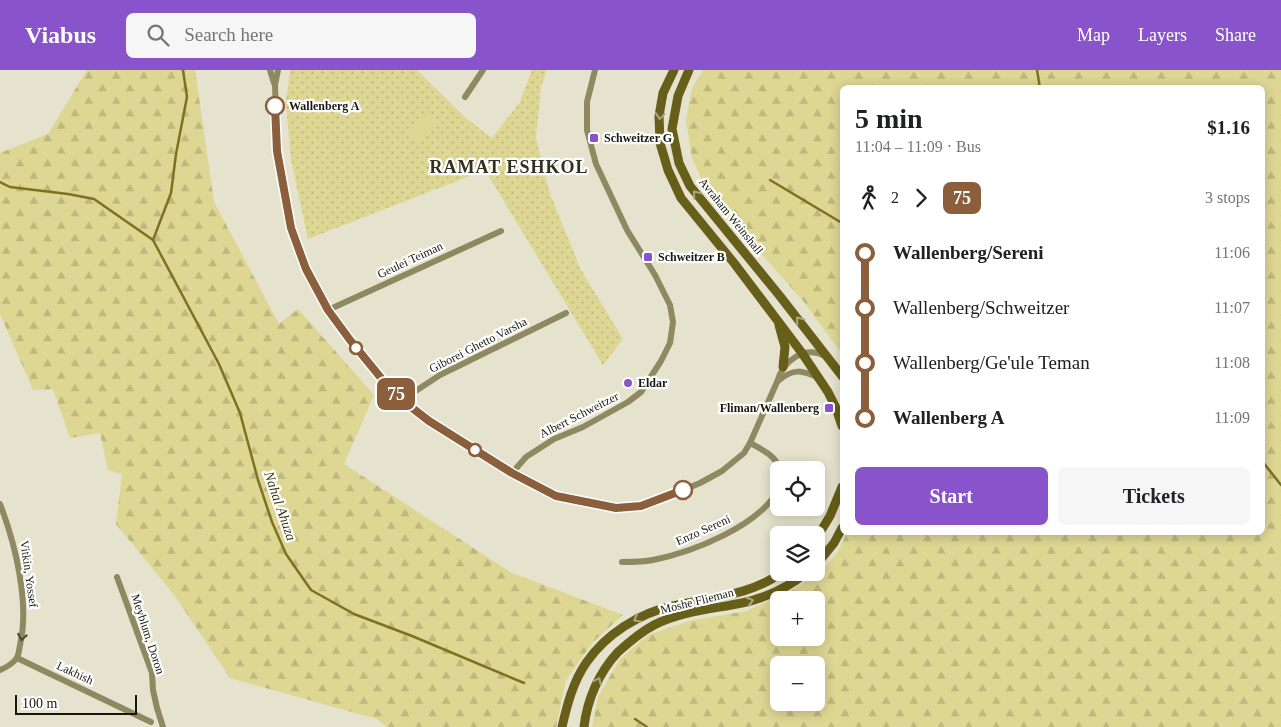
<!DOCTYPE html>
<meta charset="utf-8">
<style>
:root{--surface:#fff;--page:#f6f6f6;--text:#202124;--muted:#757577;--accent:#8853cb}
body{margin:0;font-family:"Times New Roman",serif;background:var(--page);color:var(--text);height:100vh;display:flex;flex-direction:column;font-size:19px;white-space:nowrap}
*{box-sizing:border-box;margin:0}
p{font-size:16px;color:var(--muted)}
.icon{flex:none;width:28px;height:28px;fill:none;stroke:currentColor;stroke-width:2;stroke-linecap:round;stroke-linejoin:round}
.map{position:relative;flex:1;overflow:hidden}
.details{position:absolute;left:840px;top:15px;width:425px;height:450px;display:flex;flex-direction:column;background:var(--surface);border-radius:8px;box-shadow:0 2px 12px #0003}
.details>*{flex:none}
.badge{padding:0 10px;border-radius:8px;font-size:18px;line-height:32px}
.fabs{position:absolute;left:770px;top:391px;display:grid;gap:10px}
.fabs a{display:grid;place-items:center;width:55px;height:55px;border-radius:8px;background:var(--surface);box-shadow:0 2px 12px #0003;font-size:25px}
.scale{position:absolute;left:15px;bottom:12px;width:122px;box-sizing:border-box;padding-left:5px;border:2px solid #18170f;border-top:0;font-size:14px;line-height:18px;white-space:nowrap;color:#18170f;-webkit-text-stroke:4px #fff;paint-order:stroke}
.map>.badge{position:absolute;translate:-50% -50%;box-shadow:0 0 0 2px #fff}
.legs{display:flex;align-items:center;gap:8px;height:55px;padding:0 15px;font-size:16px}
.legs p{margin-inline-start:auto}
.head{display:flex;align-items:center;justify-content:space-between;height:85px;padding:0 15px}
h1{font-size:28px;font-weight:600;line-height:38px}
.button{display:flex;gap:10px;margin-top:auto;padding:10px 15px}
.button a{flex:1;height:58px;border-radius:8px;background:var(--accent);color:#fff;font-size:20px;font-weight:600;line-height:58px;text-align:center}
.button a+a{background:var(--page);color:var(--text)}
ul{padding:0 15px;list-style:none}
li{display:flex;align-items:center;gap:18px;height:55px;font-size:19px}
li i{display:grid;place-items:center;width:8px;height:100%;margin:0 6px;background:currentColor}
li i::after{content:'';width:12px;height:12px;margin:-6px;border:4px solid;border-radius:50%;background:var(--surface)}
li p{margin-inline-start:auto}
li:first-child i{background:linear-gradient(#0000 50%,currentColor 0)}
li:last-child i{background:linear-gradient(currentColor 50%,#0000 0)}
header{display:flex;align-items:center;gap:30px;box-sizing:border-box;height:70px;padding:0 25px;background:var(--accent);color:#fff}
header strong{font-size:24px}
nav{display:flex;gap:28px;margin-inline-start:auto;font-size:18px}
.search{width:350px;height:45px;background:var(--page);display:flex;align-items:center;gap:12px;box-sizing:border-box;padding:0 18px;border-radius:8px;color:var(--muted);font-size:19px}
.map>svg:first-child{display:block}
</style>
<header>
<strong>Viabus</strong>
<div class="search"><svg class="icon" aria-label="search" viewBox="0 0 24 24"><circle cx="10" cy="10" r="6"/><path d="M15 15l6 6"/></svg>Search here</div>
<nav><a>Map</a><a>Layers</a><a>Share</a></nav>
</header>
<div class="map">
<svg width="1281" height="657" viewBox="0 0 1281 657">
<defs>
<pattern id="green-dots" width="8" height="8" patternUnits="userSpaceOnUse" patternTransform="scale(1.25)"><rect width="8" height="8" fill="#ded693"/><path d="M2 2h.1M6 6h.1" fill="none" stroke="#beb77e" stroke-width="1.8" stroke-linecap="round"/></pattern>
<pattern id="forest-firs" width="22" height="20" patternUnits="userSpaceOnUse" patternTransform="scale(1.25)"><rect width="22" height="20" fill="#ded693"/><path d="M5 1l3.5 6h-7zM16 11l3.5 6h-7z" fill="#beb77e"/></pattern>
</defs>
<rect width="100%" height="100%" fill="#e5e3cd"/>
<polygon fill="url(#green-dots)" points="290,0 417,0 467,49 492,68 520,32 532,0 547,0 541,17 536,68 550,124 581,200 623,269 603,295 485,100 308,169 291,90 286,32"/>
<g fill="url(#forest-firs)" fill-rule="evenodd">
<polygon points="87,0 195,0 214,132 279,254 298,239 374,325 344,394 512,503 623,545 593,572 566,610 556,657 387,657 377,649 230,608 175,526 116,454 122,404 108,400 100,363 70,368 53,319 33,320 0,244 0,83 48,64"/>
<path d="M703,0H1281V657H592L598,627L620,589L648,565L689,551L746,541L791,521L822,501L837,483L847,463L1262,462V18H842V284L804,232L709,125L692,88L686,51L692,18ZM779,530H816V568H779ZM779,595H816V632H779Z"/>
</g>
<polygon fill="#ded693" points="425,43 435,52 417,71 407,60"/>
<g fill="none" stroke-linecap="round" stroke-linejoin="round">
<g stroke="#7c7220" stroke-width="2.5">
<polyline points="1037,0 1040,18"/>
<polyline points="770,110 842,153"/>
<polyline points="0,112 10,117 68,124 94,129 153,170 219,294 240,343 258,410 272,452 286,484 311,520 354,544 412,566 524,613"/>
<polyline points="153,170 171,123 176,84 187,27 183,0"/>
<polyline points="1262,391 1281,415"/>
<polyline points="635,649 647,657"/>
</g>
<g stroke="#8e8960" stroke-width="6">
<polyline points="270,0 274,13"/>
<path d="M278,0L275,15L277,81L291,158L306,199L328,240L350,270L386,314L402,330L429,351L512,403L556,426L616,438L641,436L667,427L700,413L722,401L744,383L750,373L777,312C783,291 804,275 825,286"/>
<polyline points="465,27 483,0"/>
<polyline points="328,240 501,161"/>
<path d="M778,311C793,298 802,300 819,308"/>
<polyline points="402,330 440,305 566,243"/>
<path d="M750,373C761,379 777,386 780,400"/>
<polyline points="512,403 526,387 554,369 583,357 628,332 641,322 661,291 670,273 673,252 670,235 655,205 627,160 596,94 587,60 587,32 595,0"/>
<path d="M0,434C15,473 30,533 20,575C19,579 19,586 16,589C12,594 5,598 0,600"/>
<path d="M622,492C632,492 643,492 653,490C693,482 759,456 779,419"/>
<polyline points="117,507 152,603 153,620 157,638 163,657"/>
<polyline points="17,588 151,652"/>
</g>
<g stroke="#665e19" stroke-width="9">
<polyline points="674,0 663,23 659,46 660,73 668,100 681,128 734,193 802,283 828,322 836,338 842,356"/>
<polyline points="689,0 678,26 672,59 679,93 690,116 779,225 842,306"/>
<polyline points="779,255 785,277 783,297"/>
<polyline points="816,469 830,446 842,417"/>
<polyline points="816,495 834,473 842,458"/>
<path d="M562,657C567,635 573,612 586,593C606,564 639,543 673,536C708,528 753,525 782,502"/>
<path d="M584,657C587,630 599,602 618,582C629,572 641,562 654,555C681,541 713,539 742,533C765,528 789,517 807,502"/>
</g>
</g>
<defs><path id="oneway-chevron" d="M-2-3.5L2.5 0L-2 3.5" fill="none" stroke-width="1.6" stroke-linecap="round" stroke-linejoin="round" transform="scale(1.25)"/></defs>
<g stroke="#aba680">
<use href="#oneway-chevron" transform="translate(660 46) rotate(95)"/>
<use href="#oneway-chevron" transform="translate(696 124) rotate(-129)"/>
<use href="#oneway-chevron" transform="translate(799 250) rotate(-129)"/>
<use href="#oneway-chevron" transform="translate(750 531) rotate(-16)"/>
<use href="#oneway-chevron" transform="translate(637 549) rotate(151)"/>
<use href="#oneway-chevron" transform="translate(598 611) rotate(-64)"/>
</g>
<use stroke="#47452f" href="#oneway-chevron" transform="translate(22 567) rotate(100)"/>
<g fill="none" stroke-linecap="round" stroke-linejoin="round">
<g stroke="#fff" stroke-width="11">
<polyline id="line-1" points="275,36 277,81 291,158 306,199 328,240 350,270 386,314 402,330 429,351 512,403 556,426 616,438 641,436 683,420"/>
</g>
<use href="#line-1" stroke="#8b5e3c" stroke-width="8"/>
</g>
<g fill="#fff" stroke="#8b5e3c" stroke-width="2.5">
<circle cx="275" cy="36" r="9"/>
<circle cx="356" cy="278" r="6"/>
<circle cx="475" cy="380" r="6"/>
<circle cx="683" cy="420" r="9"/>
</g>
<g fill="#8853cb" stroke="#fff" stroke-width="2">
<rect x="589" y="63" width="10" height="10" rx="2.5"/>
<rect x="643" y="182" width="10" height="10" rx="2.5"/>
<circle cx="628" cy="313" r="5"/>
<rect x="824" y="333" width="10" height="10" rx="2.5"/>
</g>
<g text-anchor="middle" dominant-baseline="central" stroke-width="4.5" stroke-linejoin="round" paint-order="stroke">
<g font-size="12" font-weight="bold" fill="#18170f" stroke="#fff" text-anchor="start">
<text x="289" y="36">Wallenberg A</text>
</g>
<g font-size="12" font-weight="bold" fill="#18170f" stroke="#fff" text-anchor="start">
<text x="604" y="68">Schweitzer G</text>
<text x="658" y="187">Schweitzer B</text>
<text x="638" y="313">Eldar</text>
<text x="819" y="338" text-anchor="end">Fliman/Wallenberg</text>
</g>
<g font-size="12" fill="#18170f" stroke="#fff">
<text transform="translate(731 146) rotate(51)">Avraham Weinshall</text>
<text transform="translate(410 190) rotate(-25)">Geulei Teiman</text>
<text transform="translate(478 275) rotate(-27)">Giborei Ghetto Varsha</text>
<text transform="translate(579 345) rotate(-27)">Albert Schweitzer</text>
<text transform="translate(703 460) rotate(-24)">Enzo Sereni</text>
<text transform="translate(29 504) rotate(82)">Vitkin, Yossef</text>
<text transform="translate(697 531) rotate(-14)">Moshe Flieman</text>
<text transform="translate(148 564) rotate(72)">Meyblum, Doron</text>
<text transform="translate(75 603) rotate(25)">Lakhish</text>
</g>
<g font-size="14" font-style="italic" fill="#3a3505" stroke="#fff">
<text transform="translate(280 436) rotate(71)">Nahal Ahuza</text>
</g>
<g font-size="18" font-weight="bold" letter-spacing="1" fill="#32301f" stroke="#fff">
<text x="509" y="97">RAMAT ESHKOL</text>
</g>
</g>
</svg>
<div class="fabs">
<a><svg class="icon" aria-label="locate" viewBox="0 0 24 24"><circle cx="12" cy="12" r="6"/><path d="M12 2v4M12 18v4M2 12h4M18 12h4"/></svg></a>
<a><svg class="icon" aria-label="layers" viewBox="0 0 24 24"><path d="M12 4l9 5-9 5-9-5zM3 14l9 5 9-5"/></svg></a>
<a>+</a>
<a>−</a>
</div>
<div class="scale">100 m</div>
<b class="badge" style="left:396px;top:324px;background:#8b5e3c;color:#fff">75</b>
<section class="details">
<div class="head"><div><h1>5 min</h1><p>11:04 – 11:09 · Bus</p></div><b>$1.16</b></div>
<div class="legs"><svg class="icon" aria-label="walk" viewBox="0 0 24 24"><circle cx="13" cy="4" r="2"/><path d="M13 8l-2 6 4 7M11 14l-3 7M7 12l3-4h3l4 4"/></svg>2<svg class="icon" aria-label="forward" viewBox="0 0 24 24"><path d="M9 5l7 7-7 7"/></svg><b class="badge" style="background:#8b5e3c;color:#fff">75</b><p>3 stops</p></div>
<ul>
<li><i style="color:#8b5e3c"></i><b>Wallenberg/Sereni</b><p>11:06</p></li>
<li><i style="color:#8b5e3c"></i><span>Wallenberg/Schweitzer</span><p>11:07</p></li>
<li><i style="color:#8b5e3c"></i><span>Wallenberg/Ge'ule Teman</span><p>11:08</p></li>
<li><i style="color:#8b5e3c"></i><b>Wallenberg A</b><p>11:09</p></li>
</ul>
<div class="button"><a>Start</a><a>Tickets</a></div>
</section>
</div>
